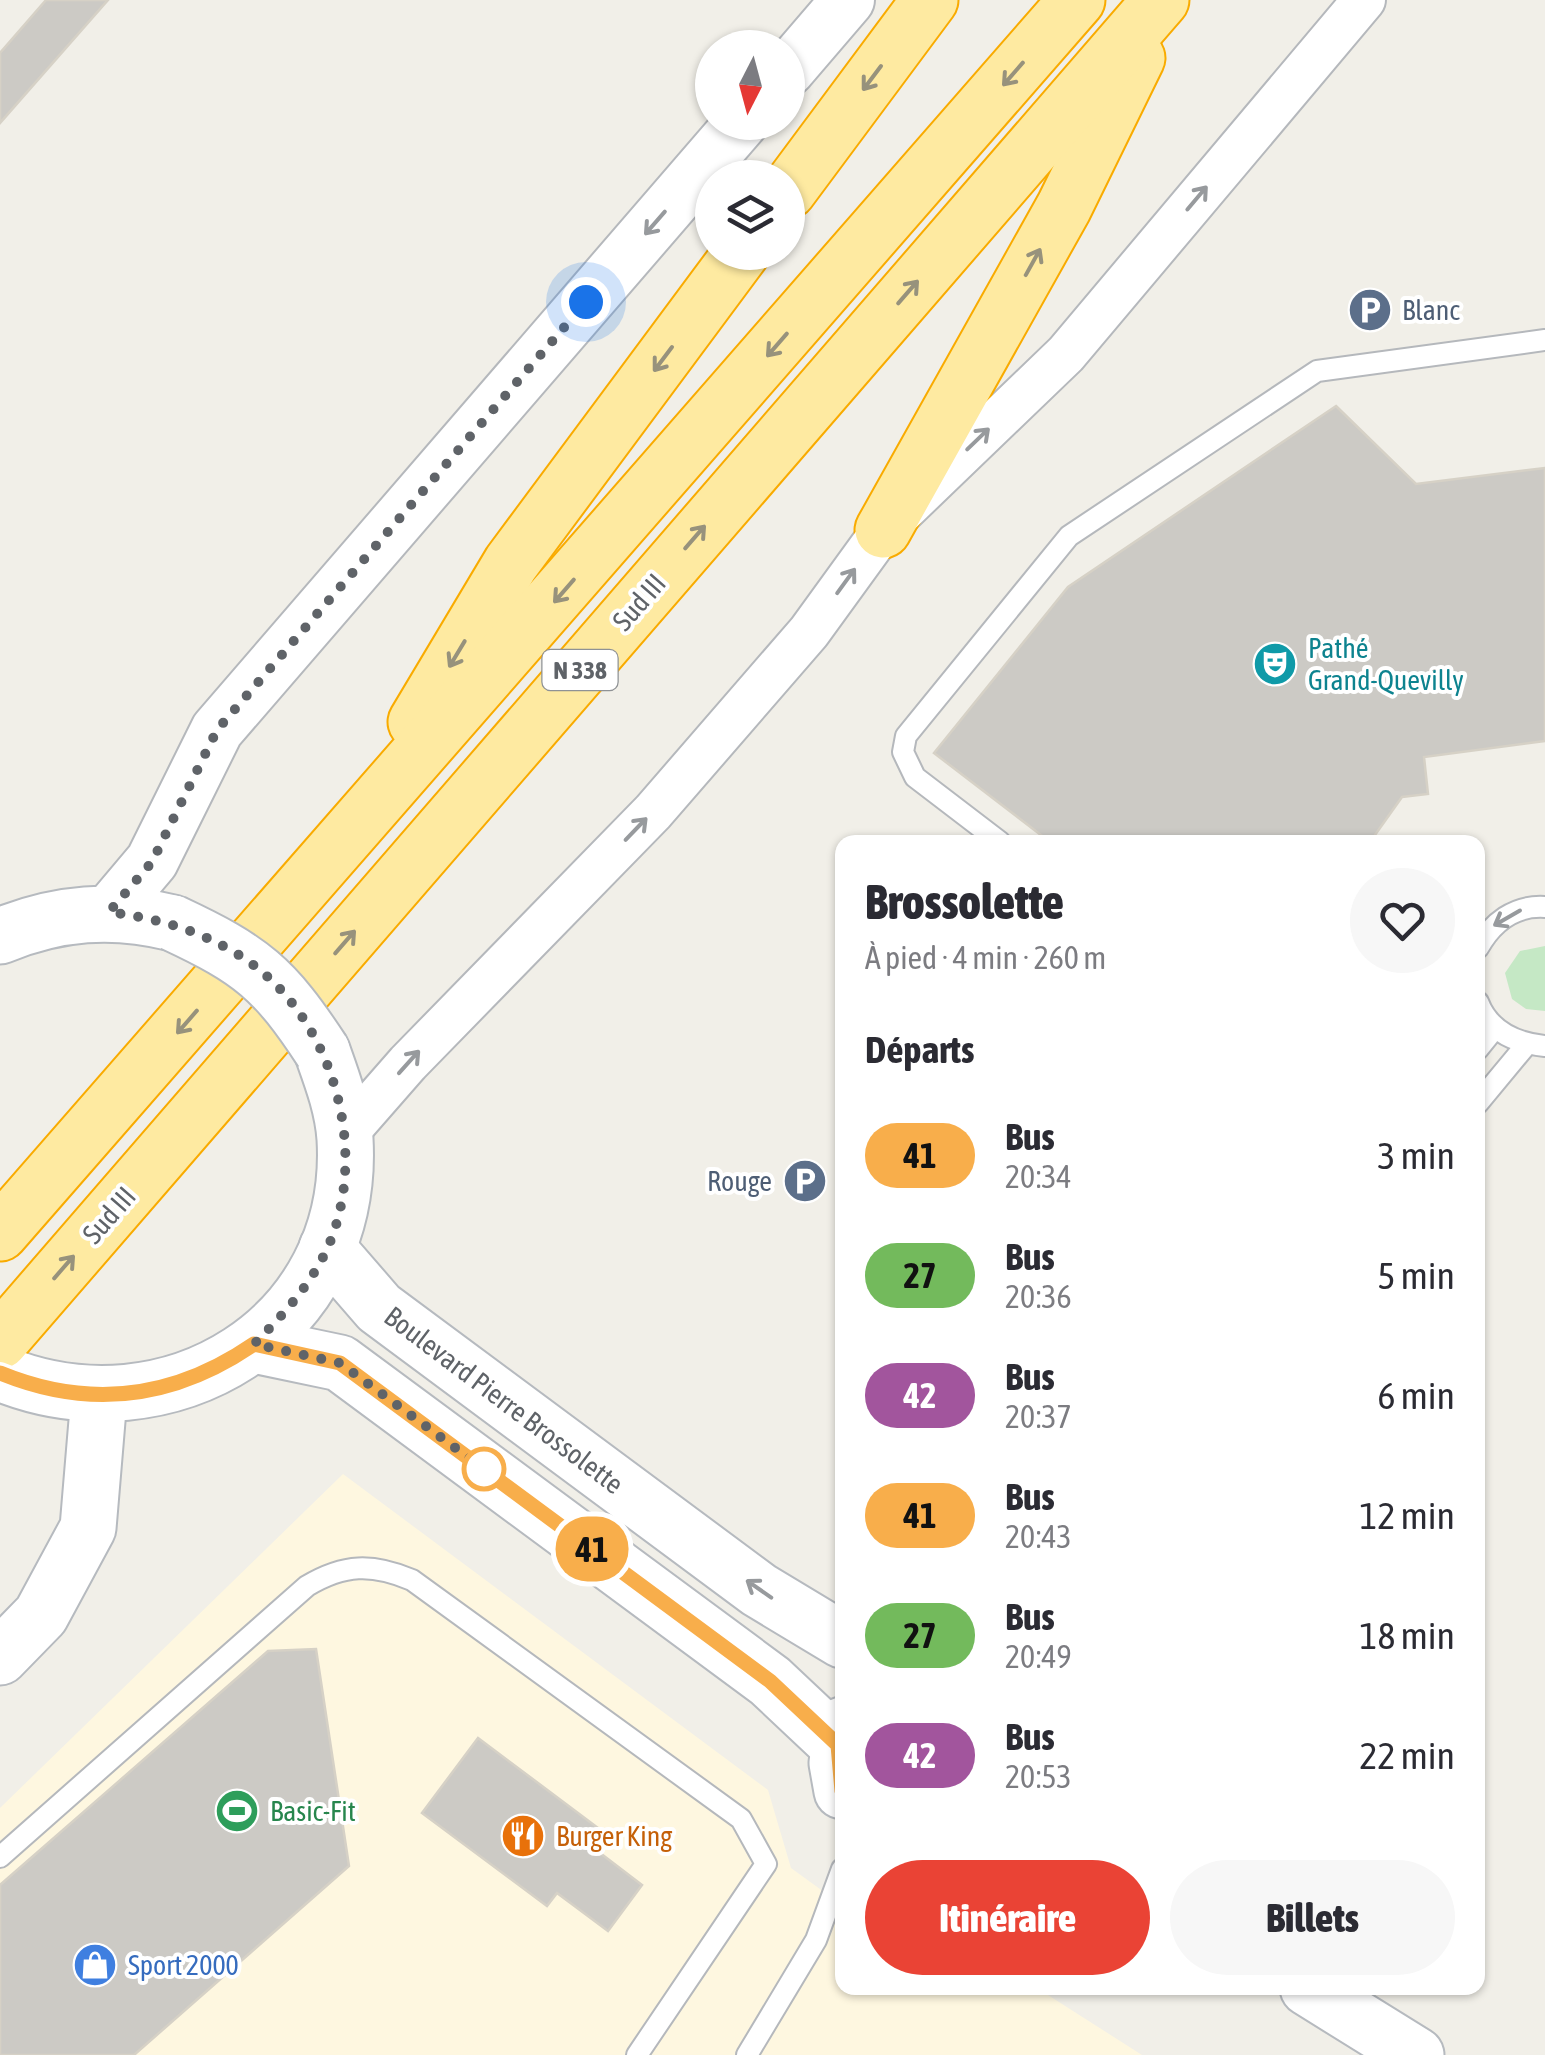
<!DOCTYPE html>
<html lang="fr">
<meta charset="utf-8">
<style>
:root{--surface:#fff;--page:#f7f7f7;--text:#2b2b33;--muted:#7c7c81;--accent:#ea4335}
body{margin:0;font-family:"Asap Condensed",sans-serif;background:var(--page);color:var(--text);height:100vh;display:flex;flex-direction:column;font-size:38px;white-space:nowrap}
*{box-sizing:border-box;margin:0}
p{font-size:32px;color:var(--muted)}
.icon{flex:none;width:55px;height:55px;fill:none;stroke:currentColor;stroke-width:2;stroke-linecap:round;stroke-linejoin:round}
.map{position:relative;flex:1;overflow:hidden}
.details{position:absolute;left:835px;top:835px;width:650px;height:1160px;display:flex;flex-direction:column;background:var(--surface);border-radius:20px;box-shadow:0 2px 8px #0004}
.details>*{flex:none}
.badge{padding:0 20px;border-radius:32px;font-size:35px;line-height:65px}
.needle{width:65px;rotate:186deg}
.controls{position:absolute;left:695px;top:30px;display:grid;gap:20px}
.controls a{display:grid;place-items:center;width:110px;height:110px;border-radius:50%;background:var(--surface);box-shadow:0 2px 8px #0004;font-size:50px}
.you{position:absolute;width:50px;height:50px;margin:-25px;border:8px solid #fff;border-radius:50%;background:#1a73e8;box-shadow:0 0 0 15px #1a73e833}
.map>.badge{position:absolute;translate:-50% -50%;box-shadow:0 0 0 5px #fff}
h2{padding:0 30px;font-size:38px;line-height:90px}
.round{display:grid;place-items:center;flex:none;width:105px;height:105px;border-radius:52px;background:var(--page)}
.headline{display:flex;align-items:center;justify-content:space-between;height:170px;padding:0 30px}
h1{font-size:48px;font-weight:800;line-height:75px}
.button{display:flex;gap:20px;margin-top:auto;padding:20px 30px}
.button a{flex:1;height:115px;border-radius:60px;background:var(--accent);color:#fff;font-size:40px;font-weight:800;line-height:115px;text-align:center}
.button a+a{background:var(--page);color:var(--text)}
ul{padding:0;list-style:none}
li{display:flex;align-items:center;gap:30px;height:120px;padding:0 30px}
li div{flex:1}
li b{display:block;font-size:38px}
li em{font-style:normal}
li .badge{min-width:110px;font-weight:700;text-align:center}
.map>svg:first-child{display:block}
</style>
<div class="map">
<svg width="1545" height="2055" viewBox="0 0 1545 2055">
<rect width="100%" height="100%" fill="#f1efe8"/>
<polygon fill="#fef7e0" points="343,1474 768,1790 791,1868 842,1905 842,1988 1037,1988 1142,2055 0,2055 0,1808"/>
<polygon fill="#c5e8c5" points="1545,946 1545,1011 1526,1009 1512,999 1505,973 1520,951"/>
<g fill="#cccac5" stroke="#d6d1c6" stroke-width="2.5">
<polygon points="46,0 108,0 0,123 0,53"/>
<polygon points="1336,406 1416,484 1545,468 1545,741 1424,757 1428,794 1402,797 1370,842 1050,842 934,753 1068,587"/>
<polygon points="316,1649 349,1866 134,2055 0,2055 0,1885 268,1651"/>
<polygon points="478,1738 598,1828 587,1843 642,1885 608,1931 557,1893 547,1906 422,1813"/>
</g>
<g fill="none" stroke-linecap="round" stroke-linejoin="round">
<g stroke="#b5b8bc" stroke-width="24">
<g id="service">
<polyline points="1000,842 915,777 903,752 906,736 1069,536 1317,371 1545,340"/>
<path d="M1478,948C1492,923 1514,905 1545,907"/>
<path d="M1478,1002C1489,1031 1515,1043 1545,1046"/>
<polyline points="1478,1049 1495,1028"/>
<polyline points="1478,1103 1527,1044"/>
<path d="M0,1857L307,1586C344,1564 372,1563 412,1580L741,1819L766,1864L637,2055"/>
<polyline points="747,2055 816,1940 842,1869"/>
</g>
</g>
<g stroke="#b5b8bc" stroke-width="46">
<polyline id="minor" points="345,1135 408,1063 653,812 809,632 883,530 1066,354 1364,0"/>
</g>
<g stroke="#b5b8bc" stroke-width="56">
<g id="tertiary">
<polyline points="788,70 848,0"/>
<polyline points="109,912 152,861 217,730 742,122"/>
</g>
</g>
<g stroke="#b6babf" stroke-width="59">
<g id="secondary">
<path d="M0,936C58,912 113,908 173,923"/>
<polyline points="327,1248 379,1308 759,1590 842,1640"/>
<polyline points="254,1345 340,1363 770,1681 838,1745"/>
<path d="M0,1373C168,1442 356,1329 345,1139C343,1108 332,1079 322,1051"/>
<polyline points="0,1657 41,1615 88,1528 99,1397"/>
<polyline points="842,1725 837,1763 842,1791"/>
<polyline points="1308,1988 1416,2055"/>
</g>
</g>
<g stroke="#f9ab00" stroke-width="59">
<g id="trunk">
<polyline points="788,191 930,0"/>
<polyline points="883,530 1064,207 1137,58"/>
<polyline points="416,722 511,563 742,252"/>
<polyline points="0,1233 1077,0"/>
<polyline points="0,1341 1161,0"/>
</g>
</g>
<use href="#service" stroke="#fff" stroke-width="20"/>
<use href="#minor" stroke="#fff" stroke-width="42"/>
<use href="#tertiary" stroke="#fff" stroke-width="52"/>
<use href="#secondary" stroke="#fff" stroke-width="55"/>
<use href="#trunk" stroke="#feeaa1" stroke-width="55"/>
<g stroke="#b6babf" stroke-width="59" stroke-linecap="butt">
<path id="secondary-bridge" d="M173,923C252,960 274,978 322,1051"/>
</g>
<use href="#secondary-bridge" stroke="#fff" stroke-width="55"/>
</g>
<defs><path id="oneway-shaft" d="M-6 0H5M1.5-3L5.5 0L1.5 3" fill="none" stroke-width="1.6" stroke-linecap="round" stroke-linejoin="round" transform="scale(2.5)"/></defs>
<g stroke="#97927c">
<use href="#oneway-shaft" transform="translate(1013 74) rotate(131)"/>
<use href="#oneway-shaft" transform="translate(872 78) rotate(127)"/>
<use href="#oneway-shaft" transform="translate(1033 262) rotate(-61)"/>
<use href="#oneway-shaft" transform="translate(908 292) rotate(-49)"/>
<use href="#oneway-shaft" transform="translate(777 345) rotate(131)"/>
<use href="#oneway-shaft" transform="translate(663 359) rotate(127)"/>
<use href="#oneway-shaft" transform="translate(695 537) rotate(-49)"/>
<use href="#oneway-shaft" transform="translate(564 591) rotate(131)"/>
<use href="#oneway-shaft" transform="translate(457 654) rotate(121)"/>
<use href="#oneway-shaft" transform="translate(345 942) rotate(-49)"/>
<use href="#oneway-shaft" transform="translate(187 1022) rotate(131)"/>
<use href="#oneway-shaft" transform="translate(64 1267) rotate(-49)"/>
</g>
<g stroke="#979a9d">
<use href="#oneway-shaft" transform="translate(1197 198) rotate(-50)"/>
<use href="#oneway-shaft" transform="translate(655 223) rotate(131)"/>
<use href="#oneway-shaft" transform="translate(978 439) rotate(-44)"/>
<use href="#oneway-shaft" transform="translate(846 581) rotate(-54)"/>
<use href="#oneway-shaft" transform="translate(636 829) rotate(-46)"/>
<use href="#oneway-shaft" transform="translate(1507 918) rotate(150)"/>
<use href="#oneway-shaft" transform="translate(409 1062) rotate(-48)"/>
<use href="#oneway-shaft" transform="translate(759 1589) rotate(-145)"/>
</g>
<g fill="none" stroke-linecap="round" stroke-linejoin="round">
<g stroke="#fff" stroke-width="22">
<path id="line" d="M0,1373C90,1410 174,1399 254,1344L340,1363L770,1681L838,1745L842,1791"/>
</g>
<use href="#line" stroke="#f8ae4b" stroke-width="15"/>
<path stroke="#5f6368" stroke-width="10" stroke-dasharray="0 18" d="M484,1469L340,1363L254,1344C283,1315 310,1286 328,1247C372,1146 330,1006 232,951C193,928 153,918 109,912L152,862L217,730L586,302"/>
</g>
<defs>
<g id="parking-disc" transform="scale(2.25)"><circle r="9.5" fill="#5c6f8a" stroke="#fff"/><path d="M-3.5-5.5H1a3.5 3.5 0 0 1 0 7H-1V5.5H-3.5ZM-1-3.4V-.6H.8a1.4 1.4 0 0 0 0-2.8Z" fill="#fff"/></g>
<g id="theatre-disc" transform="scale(2.25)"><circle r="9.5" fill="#0f9aa8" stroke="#fff"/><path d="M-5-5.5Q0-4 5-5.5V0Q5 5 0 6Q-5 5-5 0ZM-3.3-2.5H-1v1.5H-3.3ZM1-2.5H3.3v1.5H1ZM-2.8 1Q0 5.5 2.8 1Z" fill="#fff"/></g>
<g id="stadium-disc" transform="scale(2.25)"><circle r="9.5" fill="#2e9e5b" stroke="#fff"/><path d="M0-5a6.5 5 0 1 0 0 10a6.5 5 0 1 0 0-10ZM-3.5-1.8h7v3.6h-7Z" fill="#fff"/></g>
<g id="restaurant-disc" transform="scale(2.25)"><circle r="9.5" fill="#e8710a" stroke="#fff"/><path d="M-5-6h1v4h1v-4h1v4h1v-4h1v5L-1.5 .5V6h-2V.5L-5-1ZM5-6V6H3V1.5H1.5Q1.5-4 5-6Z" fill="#fff"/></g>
<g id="shop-disc" transform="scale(2.25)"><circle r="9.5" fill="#3f7fe0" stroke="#fff"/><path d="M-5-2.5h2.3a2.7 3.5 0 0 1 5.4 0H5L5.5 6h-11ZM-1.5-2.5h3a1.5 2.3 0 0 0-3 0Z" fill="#fff"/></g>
</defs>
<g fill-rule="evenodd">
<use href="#parking-disc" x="1370" y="310"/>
<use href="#theatre-disc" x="1275" y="664"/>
<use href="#parking-disc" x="805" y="1181"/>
<use href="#stadium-disc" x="237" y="1811"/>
<use href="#restaurant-disc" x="523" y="1836"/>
<use href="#shop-disc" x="95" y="1965"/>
</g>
<circle fill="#fff" stroke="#f8ae4b" stroke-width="5" cx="484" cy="1469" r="20"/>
<g text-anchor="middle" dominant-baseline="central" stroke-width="8" stroke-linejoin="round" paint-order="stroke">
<rect fill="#fff" stroke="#8f9295" stroke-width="2.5" x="542.5" y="650" width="75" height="40" rx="8"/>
<g font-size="25" font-weight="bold" fill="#5f6368">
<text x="580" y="670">N 338</text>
</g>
<g font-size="28" fill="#4e5e75" stroke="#fff" text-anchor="start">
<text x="1402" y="310">Blanc</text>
<text x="772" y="1181" text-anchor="end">Rouge</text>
</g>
<g font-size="28" fill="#5f6368" stroke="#fff">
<text transform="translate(639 602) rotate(-49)">Sud III</text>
<text transform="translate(109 1215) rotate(-49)">Sud III</text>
<text transform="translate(504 1400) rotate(37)">Boulevard Pierre Brossolette</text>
</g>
<g font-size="28" fill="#0d838f" stroke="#fff" text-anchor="start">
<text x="1308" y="648">Pathé<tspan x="1308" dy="32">Grand-Quevilly</tspan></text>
</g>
<g font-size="28" fill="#27864d" stroke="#fff" text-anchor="start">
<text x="270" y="1811">Basic-Fit</text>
</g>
<g font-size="28" fill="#c56008" stroke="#fff" text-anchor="start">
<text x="556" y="1836">Burger King</text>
</g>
<g font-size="28" fill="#366cbe" stroke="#fff" text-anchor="start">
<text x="128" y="1965">Sport 2000</text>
</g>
</g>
</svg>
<div class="controls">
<a><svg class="needle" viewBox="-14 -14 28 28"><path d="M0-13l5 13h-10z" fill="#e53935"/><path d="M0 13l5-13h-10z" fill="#7c7c81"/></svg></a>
<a><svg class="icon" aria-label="layers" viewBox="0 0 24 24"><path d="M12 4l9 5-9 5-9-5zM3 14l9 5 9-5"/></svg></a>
</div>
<div class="you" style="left:586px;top:302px"></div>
<b class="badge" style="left:592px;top:1549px;background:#f8ae4b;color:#111">41</b>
<section class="details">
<div class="headline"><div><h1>Brossolette</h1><p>À pied · 4 min · 260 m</p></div><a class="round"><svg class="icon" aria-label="heart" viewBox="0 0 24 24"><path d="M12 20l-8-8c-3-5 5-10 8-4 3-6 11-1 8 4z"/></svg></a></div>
<h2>Départs</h2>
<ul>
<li><span class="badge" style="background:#f8ae4b;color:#111">41</span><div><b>Bus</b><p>20:34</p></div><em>3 min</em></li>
<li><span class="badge" style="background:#73ba5c;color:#111">27</span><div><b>Bus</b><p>20:36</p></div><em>5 min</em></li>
<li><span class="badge" style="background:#a2559d;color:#fff">42</span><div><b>Bus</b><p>20:37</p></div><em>6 min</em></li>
<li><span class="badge" style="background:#f8ae4b;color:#111">41</span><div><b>Bus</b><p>20:43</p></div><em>12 min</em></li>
<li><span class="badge" style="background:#73ba5c;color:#111">27</span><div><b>Bus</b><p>20:49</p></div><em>18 min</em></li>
<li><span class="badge" style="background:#a2559d;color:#fff">42</span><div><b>Bus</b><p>20:53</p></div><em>22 min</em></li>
</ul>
<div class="button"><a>Itinéraire</a><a>Billets</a></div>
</section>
</div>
